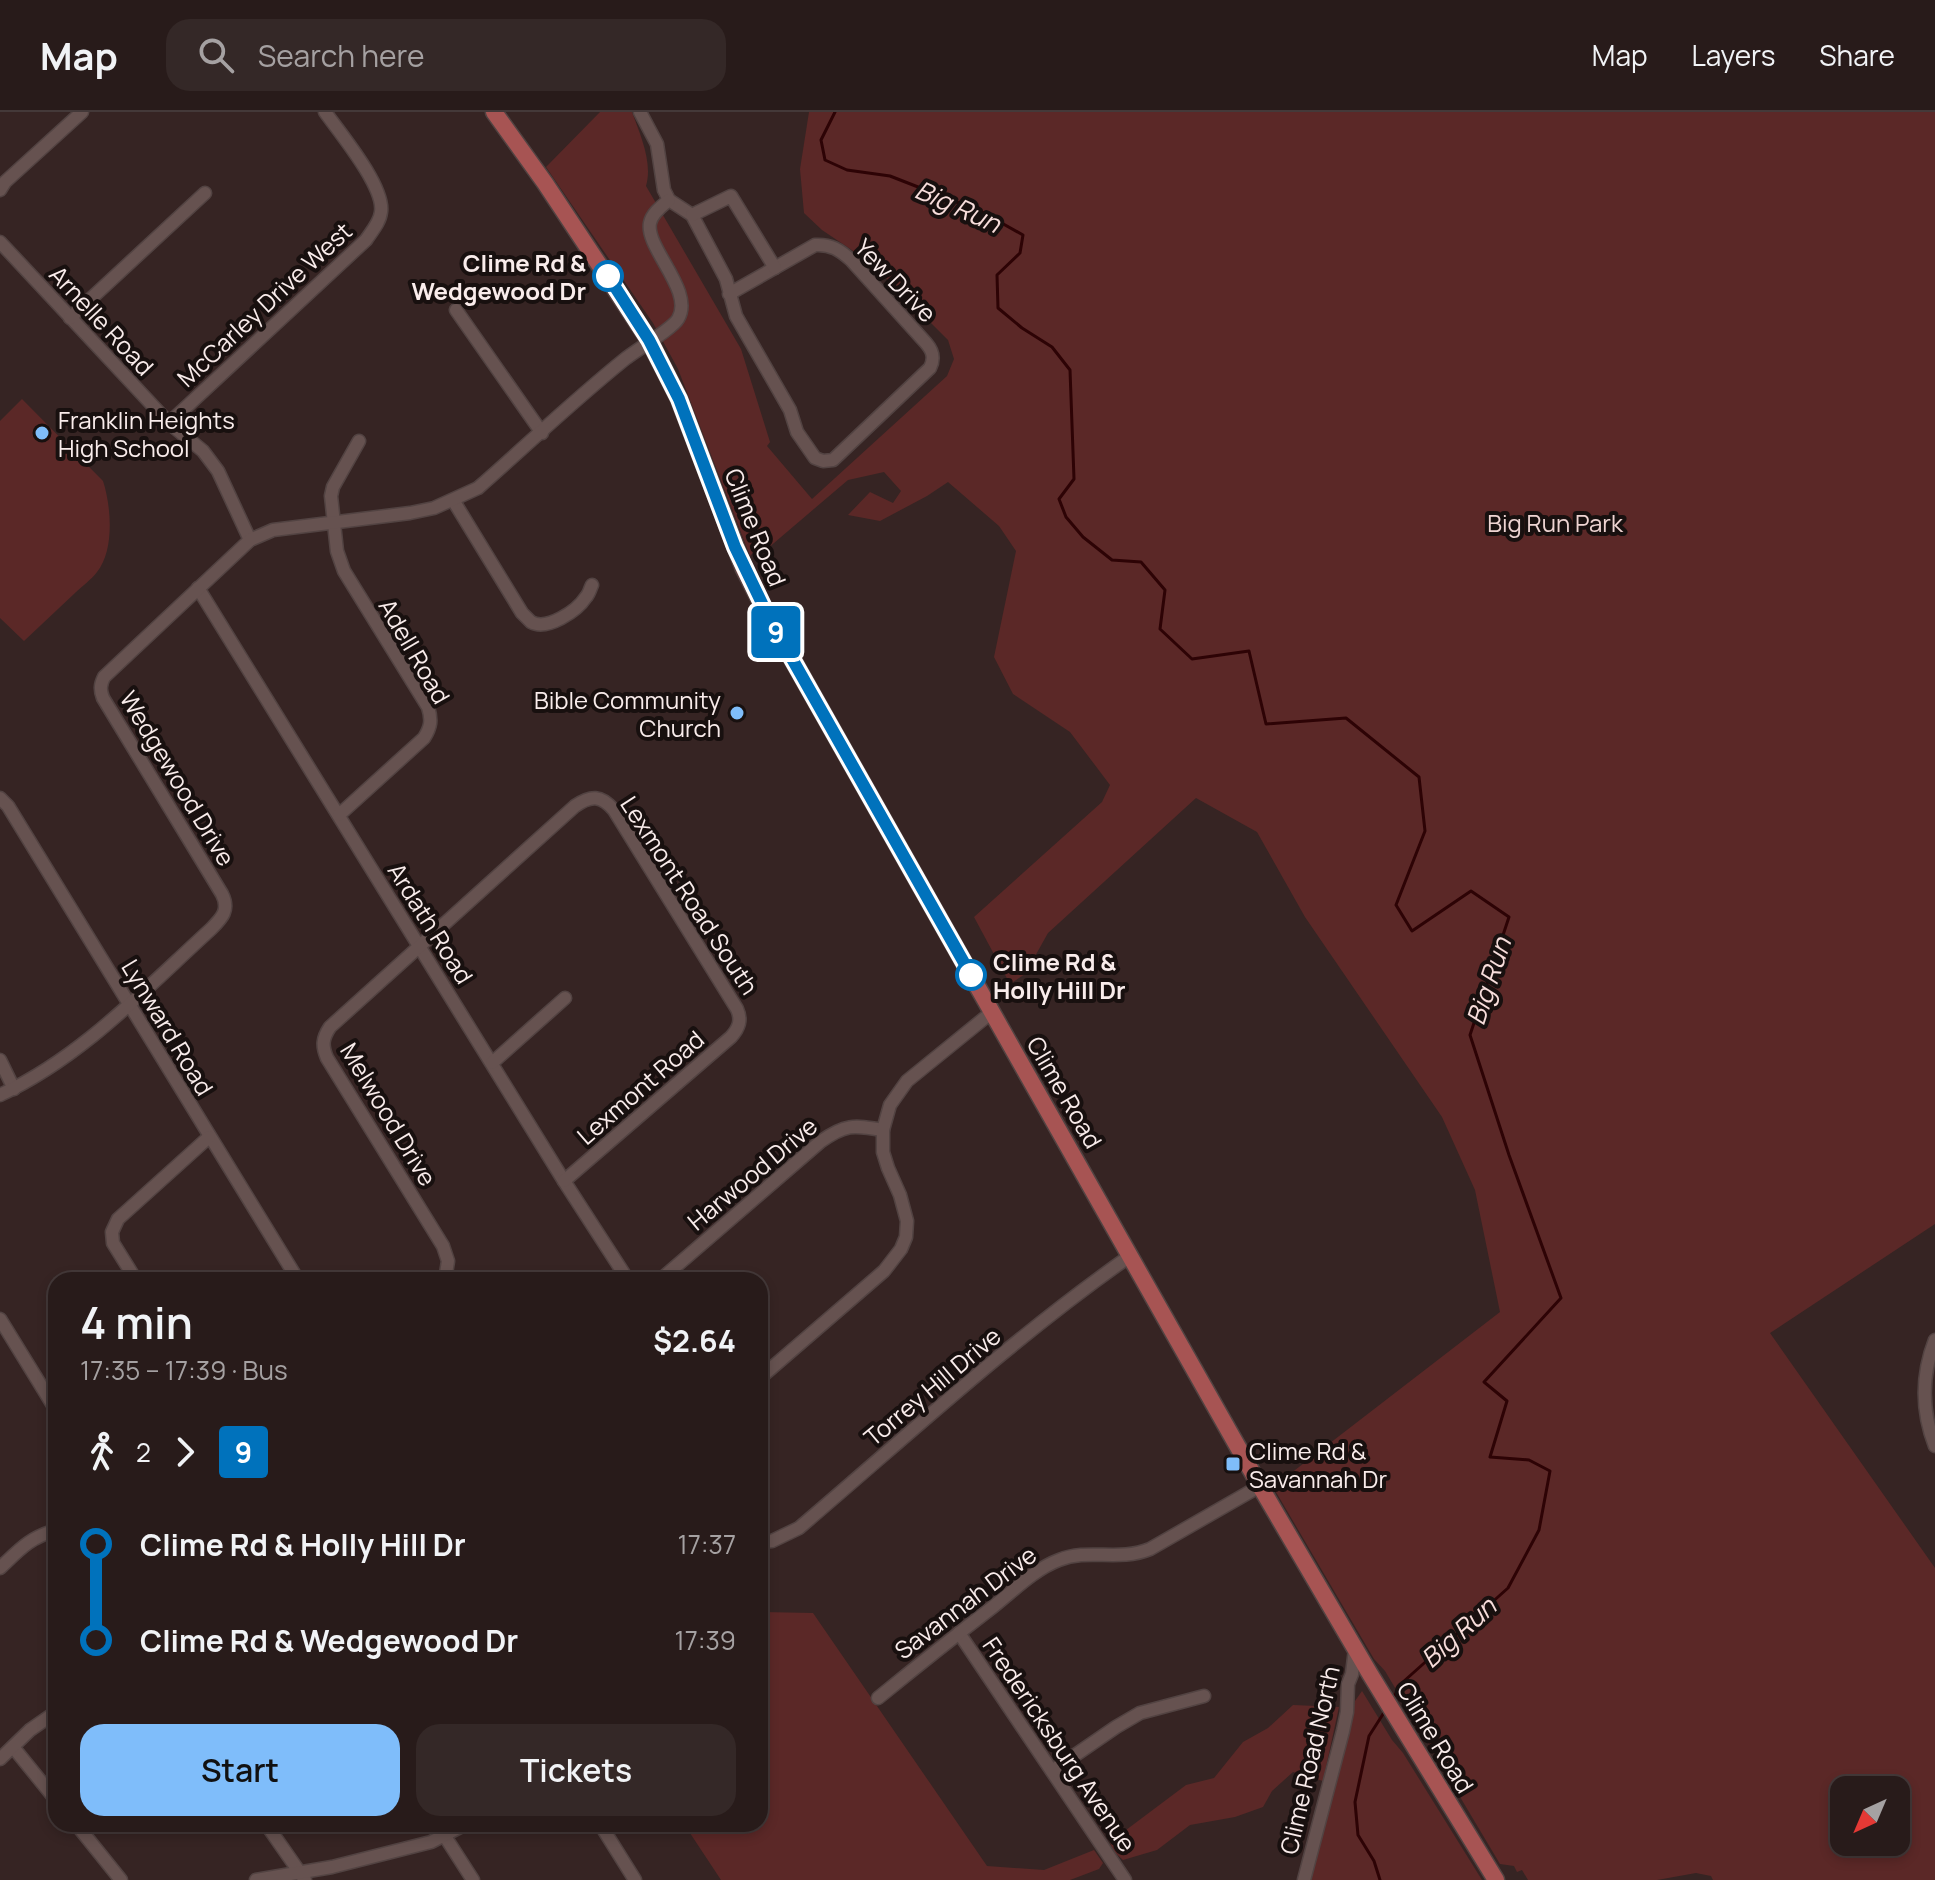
<!DOCTYPE html>
<meta charset="utf-8">
<style>
:root{--surface:#281b1a;--page:#342827;--text:#f1f3f6;--muted:#a5a1a2;--line:#443939;--accent:#7fbdfa}
body{margin:0;font-family:Manrope,sans-serif;background:var(--page);color:var(--text);height:100vh;display:flex;flex-direction:column;font-size:30px;white-space:nowrap}
*{box-sizing:border-box;margin:0}
p{font-size:26px;color:var(--muted)}
.icon{flex:none;width:44px;height:44px;fill:none;stroke:currentColor;stroke-width:2;stroke-linecap:round;stroke-linejoin:round}
.map{position:relative;flex:1;overflow:hidden}
.drawer{position:absolute;left:48px;top:1160px;width:720px;height:560px;display:flex;flex-direction:column;background:var(--surface);border-radius:24px;box-shadow:0 4px 12px #0003,0 0 0 2px var(--line)}
.drawer>*{flex:none}
.badge{padding:0 16px;border-radius:6px;font-size:28px;line-height:52px}
.needle{width:52px;rotate:224deg}
.tools{position:absolute;left:1830px;top:1664px;display:grid;gap:16px}
.tools a{display:grid;place-items:center;width:80px;height:80px;border-radius:16px;background:var(--surface);box-shadow:0 4px 12px #0003,0 0 0 2px var(--line);font-size:40px}
.map>.badge{position:absolute;translate:-50% -50%;box-shadow:0 0 0 4px #fff}
.legs{display:flex;align-items:center;gap:12px;height:88px;padding:0 32px;font-size:26px}
.legs p{margin-inline-start:auto}
.head{display:flex;align-items:center;justify-content:space-between;height:136px;padding:0 32px}
h1{font-size:44px;font-weight:600;line-height:60px}
.cta{display:flex;gap:16px;margin-top:auto;padding:16px 32px}
.cta a{flex:1;height:92px;border-radius:24px;background:var(--accent);color:#111;font-size:32px;font-weight:600;line-height:92px;text-align:center}
.cta a+a{background:var(--page);color:var(--text)}
ul{padding:0 32px;list-style:none}
li{display:flex;align-items:center;gap:28px;height:96px;font-size:30px}
li i{display:grid;place-items:center;width:12px;height:100%;margin:0 10px;background:currentColor}
li i::after{content:'';width:20px;height:20px;margin:-10px;border:6px solid;border-radius:50%;background:var(--surface)}
li p{margin-inline-start:auto}
li:first-child i{background:linear-gradient(#0000 50%,currentColor 0)}
li:last-child i{background:linear-gradient(currentColor 50%,#0000 0)}
header{display:flex;align-items:center;gap:48px;box-sizing:border-box;height:112px;padding:0 40px;background:var(--surface);border-bottom:2px solid var(--line)}
header strong{font-size:38px}
nav{display:flex;gap:44px;margin-inline-start:auto;font-size:28px}
.search{width:560px;height:72px;background:var(--page);display:flex;align-items:center;gap:20px;box-sizing:border-box;padding:0 28px;border-radius:24px;color:var(--muted);font-size:30px}
.map>svg:first-child{display:block}
</style>
<header>
<strong>Map</strong>
<div class="search"><svg class="icon" aria-label="search" viewBox="0 0 24 24"><circle cx="10" cy="10" r="6"/><path d="M15 15l6 6"/></svg>Search here</div>
<nav><a>Map</a><a>Layers</a><a>Share</a></nav>
</header>
<div class="map">
<svg width="1935" height="1768" viewBox="0 0 1935 1768">
<rect width="100%" height="100%" fill="#362423"/>
<g fill="#5b2827" fill-rule="evenodd">
<path d="M600,0H632C640,22 653,51 646,74L741,237L770,330L767,334L812,387L947,264L954,247L948,228L871,151L822,118L804,101L800,57L809,0H1935V1112L1770,1221L1935,1456V1768H1713L1711,1764L1696,1761L1657,1768H1528L1522,1758L1517,1760L1514,1754L1500,1752L1385,1559L1374,1547L1273,1375L1500,1200L1475,1078L1442,1005L1305,805L1257,720L1196,686L1048,821L1025,862L1010,872L974,805L1102,690L1110,673L1070,620L1013,582L994,545L1016,439L999,414L948,370L927,384L880,409L848,403L870,380L893,391L901,379L884,360L848,368L761,442L755,439L750,444L678,257L653,211L546,55ZM1844,1678H1896V1730H1844Z"/>
<path d="M22,287L103,369C111,393 115,438 97,460C91,468 82,474 75,481C58,497 41,513 24,529L0,506V309Z"/>
<polygon points="760,1500 813,1501 987,1754 1044,1758 1094,1738 1103,1751 1099,1757 1070,1768 721,1768 684,1712 760,1712"/>
<polygon points="1362,1579 1392,1628 1403,1641 1482,1768 1311,1768 1355,1589"/>
<polygon points="1293,1593 1339,1595 1323,1669 1293,1660 1272,1679 1263,1695 1235,1705 1190,1713 1157,1738 1123,1748 1113,1739 1110,1730 1186,1673 1214,1666 1243,1630 1268,1616"/>
</g>
<g fill="none" stroke-linecap="round" stroke-linejoin="round">
<g stroke="#2d0305" stroke-width="3">
<polyline points="835,0 821,28 825,48 847,58 890,64 982,100 1023,123 1020,141 997,163 998,196 1022,216 1052,235 1070,258 1074,367 1059,387 1066,405 1083,425 1112,448 1141,450 1165,478 1160,517 1192,547 1249,539 1266,612 1346,606 1419,665 1425,719 1396,793 1412,819 1471,779 1509,805 1470,923 1509,1043 1561,1186 1484,1270 1507,1289 1490,1345 1529,1348 1550,1359 1539,1418 1508,1476 1403,1570 1393,1586"/>
<polyline points="1380,1768 1374,1749 1358,1723 1355,1690 1369,1624 1385,1599"/>
</g>
<g stroke="#524342" stroke-width="15">
<g id="minor">
<path d="M640,0L657,32L664,78L669,88L692,103L726,167L736,204L790,298L797,320L815,346L823,349L833,348L930,256C935,246 933,239 926,231L851,148C840,138 831,132 815,133L729,182"/>
<polyline points="0,78 5,70 82,0"/>
<polyline points="692,103 731,84 775,156"/>
<polyline points="0,130 169,311 203,339 218,359 250,428"/>
<polyline points="456,198 542,321"/>
<polyline points="70,206 205,81"/>
<path d="M169,311L366,128C372,119 380,110 381,100C385,75 340,21 325,0"/>
<path d="M453,388L522,501C524,503 529,508 531,510C547,519 577,499 586,485C589,482 590,477 592,473"/>
<polyline points="198,476 564,1069 628,1168"/>
<polyline points="0,686 8,694 298,1168"/>
<path d="M339,703L424,626C431,615 432,608 428,595L344,459L337,439L331,384L333,375L359,329"/>
<polyline points="0,948 14,977"/>
<polyline points="492,951 565,886"/>
<path d="M0,983C82,945 145,877 211,817C222,806 230,798 222,782L103,586C100,578 100,573 104,565L250,428L273,418L410,401L434,396L478,376C527,333 574,288 625,247C636,238 672,217 678,207C695,179 645,136 650,111C652,101 662,94 669,88"/>
<polyline points="136,1168 113,1131 112,1120 118,1107 209,1025"/>
<path d="M445,1168L448,1149L443,1134L327,946C322,934 322,927 330,915L575,694C591,683 601,683 614,698L737,897C742,908 739,916 731,925L564,1069"/>
<path d="M660,1168L820,1030C845,1012 853,1013 883,1018"/>
<polyline points="0,1207 56,1298"/>
<path d="M1935,1228C1921,1264 1921,1298 1935,1334"/>
<polyline points="760,1266 884,1159 901,1137 906,1125 907,1109 900,1083 888,1056 883,1040 883,1018 890,993 907,969 992,900"/>
<path d="M760,1430L772,1429L799,1416C907,1324 1014,1225 1130,1144"/>
<path d="M0,1456C20,1437 29,1426 56,1418"/>
<polyline points="959,1521 1125,1768"/>
<path d="M878,1586C916,1555 955,1524 994,1494C1014,1478 1035,1457 1059,1448C1089,1436 1118,1450 1150,1437L1260,1374"/>
<polyline points="13,1635 56,1688"/>
<polyline points="0,1647 30,1618 56,1600"/>
<polyline points="1052,1659 1116,1615 1140,1601 1204,1584"/>
<polyline points="76,1712 121,1768"/>
<polyline points="266,1712 305,1768"/>
<polyline points="437,1712 473,1768"/>
<polyline points="600,1712 635,1768"/>
<polyline points="256,1768 332,1755 431,1730 466,1712"/>
<polyline points="1304,1768 1343,1619 1347,1600 1348,1572 1352,1562 1355,1537"/>
</g>
</g>
<g stroke="#524342" stroke-width="19">
<polyline id="major" points="494,0 545,71 649,228 679,287 744,457 769,506 1260,1374 1370,1562 1496,1768"/>
</g>
<use href="#minor" stroke="#665250" stroke-width="12"/>
<use href="#major" stroke="#a75453" stroke-width="16"/>
</g>
<g fill="none" stroke-linecap="round" stroke-linejoin="round">
<g stroke="#fff" stroke-width="18">
<polyline id="line-1" points="608,164 649,228 679,287 735,435 769,506 971,863"/>
</g>
<use href="#line-1" stroke="#0072bc" stroke-width="12"/>
</g>
<g fill="#fff" stroke="#0072bc" stroke-width="4">
<circle cx="608" cy="164" r="14"/>
<circle cx="971" cy="863" r="14"/>
</g>
<g fill="#7fbdfa" stroke="#18100f" stroke-width="3">
<circle cx="42" cy="321" r="8"/>
<circle cx="737" cy="601" r="8"/>
<rect x="1225" y="1344" width="16" height="16" rx="4"/>
</g>
<g text-anchor="middle" dominant-baseline="central" stroke-width="8" stroke-linejoin="round" paint-order="stroke">
<g font-size="24" font-weight="bold" fill="#f9eceb" stroke="#18100f" text-anchor="end">
<text x="586" y="150">Clime Rd &amp;<tspan x="586" dy="28">Wedgewood Dr</tspan></text>
<text x="993" y="849" text-anchor="start">Clime Rd &amp;<tspan x="993" dy="28">Holly Hill Dr</tspan></text>
</g>
<g font-size="24" fill="#f9eceb" stroke="#18100f">
<text transform="translate(896 168) rotate(46)">Yew Drive</text>
<text transform="translate(264 192) rotate(-43)">McCarley Drive West</text>
<text transform="translate(102 208) rotate(47)">Arnelle Road</text>
<text transform="translate(756 415) rotate(68)">Clime Road</text>
<text transform="translate(415 539) rotate(60)">Adell Road</text>
<text transform="translate(178 666) rotate(59)">Wedgewood Drive</text>
<text transform="translate(690 783) rotate(57)">Lexmont Road South</text>
<text transform="translate(431 811) rotate(58)">Ardath Road</text>
<text transform="translate(168 915) rotate(59)">Lynward Road</text>
<text transform="translate(640 975) rotate(-41)">Lexmont Road</text>
<text transform="translate(1065 980) rotate(60)">Clime Road</text>
<text transform="translate(389 1002) rotate(59)">Melwood Drive</text>
<text transform="translate(752 1061) rotate(-40)">Harwood Drive</text>
<text transform="translate(932 1274) rotate(-40)">Torrey Hill Drive</text>
<text transform="translate(965 1490) rotate(-37)">Savannah Drive</text>
<text transform="translate(1436 1625) rotate(59)">Clime Road</text>
<text transform="translate(1060 1632) rotate(56)">Fredericksburg Avenue</text>
<text transform="translate(1309 1648) rotate(-77)">Clime Road North</text>
</g>
<g font-size="24" fill="#f9eceb" stroke="#18100f" text-anchor="start">
<text x="58" y="307">Franklin Heights<tspan x="58" dy="28">High School</tspan></text>
<text x="721" y="587" text-anchor="end">Bible Community<tspan x="721" dy="28">Church</tspan></text>
<text x="1249" y="1338">Clime Rd &amp;<tspan x="1249" dy="28">Savannah Dr</tspan></text>
</g>
<g font-size="24" fill="#eed4d2" stroke="#18100f">
<text x="1555" y="410">Big Run Park</text>
</g>
<g font-size="26" font-style="italic" fill="#f7dddb" stroke="#18100f">
<text transform="translate(958 94) rotate(24)">Big Run</text>
<text transform="translate(1488 869) rotate(-72)">Big Run</text>
<text transform="translate(1458 1520) rotate(-42)">Big Run</text>
</g>
</g>
</svg>
<div class="tools">
<a><svg class="needle" viewBox="-14 -14 28 28"><path d="M0-13l5 13h-10z" fill="#e53935"/><path d="M0 13l5-13h-10z" fill="#a5a1a2"/></svg></a>
</div>
<b class="badge" style="left:776px;top:520px;background:#0072bc;color:#fff">9</b>
<section class="drawer">
<div class="head"><div><h1>4 min</h1><p>17:35 – 17:39 · Bus</p></div><b>$2.64</b></div>
<div class="legs"><svg class="icon" aria-label="walk" viewBox="0 0 24 24"><circle cx="13" cy="4" r="2"/><path d="M13 8l-2 6 4 7M11 14l-3 7M7 12l3-4h3l4 4"/></svg>2<svg class="icon" aria-label="forward" viewBox="0 0 24 24"><path d="M9 5l7 7-7 7"/></svg><b class="badge" style="background:#0072bc;color:#fff">9</b></div>
<ul>
<li><i style="color:#0072bc"></i><b>Clime Rd &amp; Holly Hill Dr</b><p>17:37</p></li>
<li><i style="color:#0072bc"></i><b>Clime Rd &amp; Wedgewood Dr</b><p>17:39</p></li>
</ul>
<div class="cta"><a>Start</a><a>Tickets</a></div>
</section>
</div>
